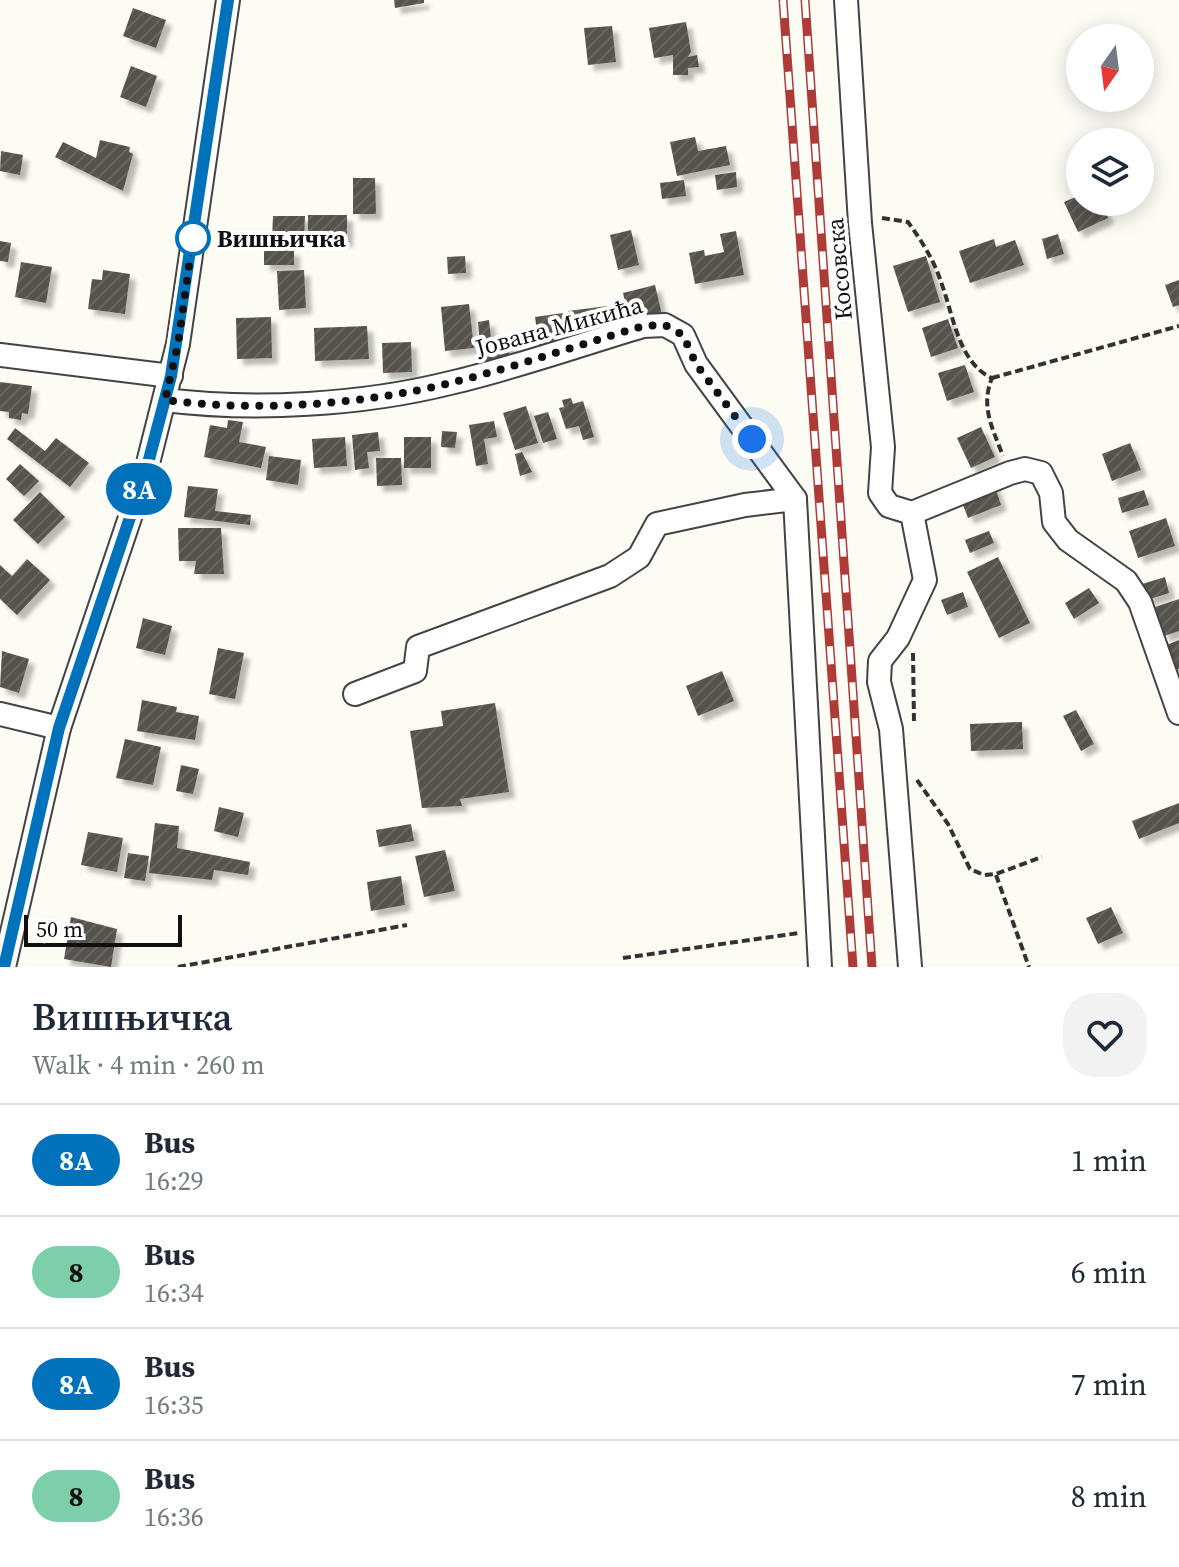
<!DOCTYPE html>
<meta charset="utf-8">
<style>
:root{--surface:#fff;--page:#f2f2f3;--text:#1f2937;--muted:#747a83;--line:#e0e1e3}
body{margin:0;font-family:"Source Serif 4",serif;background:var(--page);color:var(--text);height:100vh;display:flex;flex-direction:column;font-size:30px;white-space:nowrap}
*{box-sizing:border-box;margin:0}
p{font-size:26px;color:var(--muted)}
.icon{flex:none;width:44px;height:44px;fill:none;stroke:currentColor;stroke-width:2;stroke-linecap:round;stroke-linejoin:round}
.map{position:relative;height:967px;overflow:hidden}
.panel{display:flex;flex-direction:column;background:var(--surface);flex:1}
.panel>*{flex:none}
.badge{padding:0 16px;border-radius:26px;font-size:28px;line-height:52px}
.needle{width:52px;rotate:194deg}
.controls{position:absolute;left:1066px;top:24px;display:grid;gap:16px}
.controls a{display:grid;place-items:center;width:88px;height:88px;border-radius:50%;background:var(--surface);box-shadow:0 4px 20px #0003;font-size:40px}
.scale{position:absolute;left:24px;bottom:20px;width:158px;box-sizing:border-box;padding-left:8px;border:4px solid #101010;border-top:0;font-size:22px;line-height:28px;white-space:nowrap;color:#101010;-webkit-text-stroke:6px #fff;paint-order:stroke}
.you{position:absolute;width:40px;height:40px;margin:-20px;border:6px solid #fff;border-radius:50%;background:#1a73e8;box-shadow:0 0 0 12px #1a73e833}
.map>.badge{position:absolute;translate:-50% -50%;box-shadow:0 0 0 4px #fff}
.round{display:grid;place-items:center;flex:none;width:84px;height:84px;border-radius:32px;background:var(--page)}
.summary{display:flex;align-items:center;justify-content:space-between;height:136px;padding:0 32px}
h1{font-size:38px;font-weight:600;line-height:60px}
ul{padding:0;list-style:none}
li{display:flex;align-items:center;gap:24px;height:112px;padding:0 32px;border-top:2px solid var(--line)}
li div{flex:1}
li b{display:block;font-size:30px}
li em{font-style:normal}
li .badge{min-width:88px;font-weight:700;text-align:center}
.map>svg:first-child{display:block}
</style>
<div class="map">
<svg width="1179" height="967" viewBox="0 0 1179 967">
<defs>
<pattern id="building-hatch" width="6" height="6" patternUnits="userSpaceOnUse" patternTransform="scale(2)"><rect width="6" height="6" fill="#57524d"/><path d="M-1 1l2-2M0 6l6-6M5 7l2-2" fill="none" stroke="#6a6662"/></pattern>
<filter id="shadow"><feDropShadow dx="6" dy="6" stdDeviation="2" flood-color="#0004"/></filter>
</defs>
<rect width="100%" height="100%" fill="#fdfcf4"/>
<g fill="url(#building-hatch)" filter="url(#shadow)">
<polygon points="394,0 424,0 424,3 395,8"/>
<polygon points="133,8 166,20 156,48 123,36"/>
<polygon points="686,22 691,52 688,57 697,55 699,67 688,68 688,75 673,75 673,55 654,58 649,28"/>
<polygon points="612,26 616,62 588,65 584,28"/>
<polygon points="131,66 157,76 146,107 120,97"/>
<polygon points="695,137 698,151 726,146 730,165 677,176 670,142"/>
<polygon points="100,140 130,147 129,152 133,154 123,191 55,157 63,142 96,158"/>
<polygon points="1,151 23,155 20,175 0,171"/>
<polygon points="736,172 737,187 717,190 715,175"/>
<polygon points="353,178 375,178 376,214 353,214"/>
<polygon points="684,180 686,196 662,199 660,183"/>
<polygon points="1080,195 1080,202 1101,202 1108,218 1078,232 1064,202"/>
<rect x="308" y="215" width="39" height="26"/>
<polygon points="273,216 305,216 304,240 272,240"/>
<polygon points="631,230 639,265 618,270 610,235"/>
<polygon points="736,231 744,275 695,284 689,253 704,250 705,256 724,252 720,234"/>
<polygon points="1058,234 1064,254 1047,259 1042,239"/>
<polygon points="994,239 996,247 1015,240 1024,265 970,283 959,251"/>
<polygon points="0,241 11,243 8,262 0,261"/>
<rect x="264" y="250" width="30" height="15"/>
<polygon points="465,256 466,273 448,274 447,257"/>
<polygon points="926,256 940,302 908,312 893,266"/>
<polygon points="21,262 52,267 46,303 15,297"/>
<polygon points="103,270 130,274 125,314 88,309 92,279 102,280"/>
<polygon points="304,270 306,308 279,310 277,271"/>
<polygon points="1179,280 1179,305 1173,307 1165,285"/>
<polygon points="655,285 662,315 630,323 623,293"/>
<polygon points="469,304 474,348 445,351 441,307"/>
<polygon points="607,306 609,323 596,324 598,337 572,340 568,311"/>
<polygon points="563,313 569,325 568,341 539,345 535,317"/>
<polygon points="271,317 272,358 237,359 236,318"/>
<polygon points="948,319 958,348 931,357 922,328"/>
<polygon points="489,320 491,338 508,337 510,363 482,366 478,322"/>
<polygon points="367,326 369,359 315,361 314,328"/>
<polygon points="411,342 412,372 383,373 382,343"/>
<polygon points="965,365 974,392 947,401 938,373"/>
<polygon points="0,382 32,386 28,414 22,413 21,420 9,418 9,412 0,411"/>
<polygon points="571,398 573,404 583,401 594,437 583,440 579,426 566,429 559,408 564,407 562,400"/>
<polygon points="526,406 538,443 515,450 503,413"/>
<polygon points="548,412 557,439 543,443 534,416"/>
<polygon points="228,420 243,422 239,442 266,447 261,468 204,457 210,425 227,428"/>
<polygon points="494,421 497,437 484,439 488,464 476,466 469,425"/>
<polygon points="981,427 995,457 971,468 957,438"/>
<polygon points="15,428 45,451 56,438 89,463 70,487 7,439"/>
<polygon points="442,431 457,432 455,448 441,447"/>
<polygon points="378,432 380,451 367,452 369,468 355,470 352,435"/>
<polygon points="345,437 347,466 314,468 312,439"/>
<rect x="404" y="437" width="27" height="31"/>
<polygon points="1130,443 1141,470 1112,481 1102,454"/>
<polygon points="522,452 532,472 520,476 515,454"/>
<polygon points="269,456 301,460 298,485 266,480"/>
<polygon points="376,458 401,458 402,485 377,486"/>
<polygon points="20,464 39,481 24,496 6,479"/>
<polygon points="994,484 1001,505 968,518 960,497"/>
<polygon points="188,486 218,489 215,511 251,515 250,525 184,517"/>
<polygon points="1144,490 1149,505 1122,513 1118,498"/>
<polygon points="40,492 65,517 38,544 13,520"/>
<polygon points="1166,518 1175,546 1138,558 1129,531"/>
<polygon points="178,528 221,528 224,574 194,574 196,561 179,561"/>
<polygon points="989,531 994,543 970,553 965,540"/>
<polygon points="998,557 1030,623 999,638 967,572"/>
<polygon points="27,559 50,580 17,615 0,599 0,565 12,576"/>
<polygon points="1165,577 1169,593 1147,600 1142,584"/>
<polygon points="1089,588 1099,603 1074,619 1065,603"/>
<polygon points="963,592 968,607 947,615 941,600"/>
<polygon points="1179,599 1179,631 1164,636 1155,607"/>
<polygon points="143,618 172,626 165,655 136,648"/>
<polygon points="1179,640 1179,669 1172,671 1164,646"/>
<polygon points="218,648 244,653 235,699 209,694"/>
<polygon points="2,651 29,659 19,693 0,687"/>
<polygon points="722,671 734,701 698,716 686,686"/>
<polygon points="142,700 177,707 176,712 199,716 195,740 137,731"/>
<polygon points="495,703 509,792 460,799 462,806 422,808 410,731 443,726 441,711"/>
<polygon points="1076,710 1094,744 1081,751 1063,716"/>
<polygon points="1022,722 1023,749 971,751 970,724"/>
<polygon points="125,739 161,747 153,785 116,778"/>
<polygon points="181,765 199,769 193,794 176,791"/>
<polygon points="1179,803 1179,823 1139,839 1132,821"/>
<polygon points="219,807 244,813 238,837 214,831"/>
<polygon points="155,823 179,826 177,848 250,862 248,875 214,870 212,880 149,873"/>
<polygon points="411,824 414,841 379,847 376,830"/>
<polygon points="88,832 123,838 117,872 81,865"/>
<polygon points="445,850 455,891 424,897 415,856"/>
<polygon points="128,853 149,856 145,881 124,878"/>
<polygon points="401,876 405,905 371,911 367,882"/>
<polygon points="1111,907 1123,933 1098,944 1086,918"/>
<polygon points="71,917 117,929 111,967 64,959"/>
</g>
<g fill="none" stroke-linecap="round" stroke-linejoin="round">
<g stroke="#434343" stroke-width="26">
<g id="minor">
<polyline points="846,0 860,223 883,447 880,493 889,506 912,513 1010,473 1025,469 1041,473 1051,493 1054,522 1068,540 1126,581 1140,602 1179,713"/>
<polyline points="0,355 171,376"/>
<path d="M165,400C254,411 362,405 450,383C515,368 579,345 643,326L665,325L683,335L696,364L795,499L820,967"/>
<polyline points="355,694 415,671 418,647 610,576 639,557 657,524 745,505 795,499"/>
<polyline points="0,714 59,728"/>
<polyline points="4,967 59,728 147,467 178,344 228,0"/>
<polyline points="910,967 891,729 879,682 880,661 898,638 925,580 912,513"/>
</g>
</g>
<g stroke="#323232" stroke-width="4" stroke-dasharray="8 4" stroke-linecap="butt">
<path d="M882,218L908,222C921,240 934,260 941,282C953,313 958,363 992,378C980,407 993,429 1003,456"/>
<polyline points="992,378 1179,326"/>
<polyline points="913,653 914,724"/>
<polyline points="917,780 948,824 970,869 984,875 996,874 1042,857"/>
<polyline points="996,875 1029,967"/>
<polyline points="623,958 799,933"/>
<polyline points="178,967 407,925"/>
</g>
<use href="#minor" stroke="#fff" stroke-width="22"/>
<g stroke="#af3b39" stroke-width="9">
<g id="rail">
<polyline points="783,0 853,967"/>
<polyline points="805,0 872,967"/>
</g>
</g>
<use href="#rail" stroke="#fff" stroke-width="6" stroke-dasharray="18" stroke-linecap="butt"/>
</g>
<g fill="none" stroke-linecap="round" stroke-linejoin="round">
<g stroke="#fff" stroke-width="18">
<polyline id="line" points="4,967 59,728 147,467 171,376 228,0"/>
</g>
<use href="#line" stroke="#0072bc" stroke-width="12"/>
<path stroke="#101010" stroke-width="8" stroke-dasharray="0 14.4" d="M193,238L178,344L165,400C253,412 363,405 450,383C515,367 579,345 643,326L665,325L683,335L696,364L752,439"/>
</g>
<circle fill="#fff" stroke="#0072bc" stroke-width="4" cx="193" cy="238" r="16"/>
<g text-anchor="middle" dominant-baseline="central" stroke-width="8" stroke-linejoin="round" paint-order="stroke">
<g font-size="24" font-weight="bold" fill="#101010" stroke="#fff" text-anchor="start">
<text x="217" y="238">Вишњичка</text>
</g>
<g font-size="24" fill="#101010" stroke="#fff">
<text transform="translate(839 269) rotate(-95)">Косовска</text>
<text transform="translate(559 326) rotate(-15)">Јована Микића</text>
</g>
</g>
</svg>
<div class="controls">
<a><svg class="needle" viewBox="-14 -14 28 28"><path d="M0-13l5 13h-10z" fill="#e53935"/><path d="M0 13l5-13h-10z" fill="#747a83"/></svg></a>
<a><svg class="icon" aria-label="layers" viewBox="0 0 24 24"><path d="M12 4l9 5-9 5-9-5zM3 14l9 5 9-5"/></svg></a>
</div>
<div class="scale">50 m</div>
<div class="you" style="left:752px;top:439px"></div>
<b class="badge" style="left:139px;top:489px;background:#0072bc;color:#fff">8A</b>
</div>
<section class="panel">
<div class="summary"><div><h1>Вишњичка</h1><p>Walk · 4 min · 260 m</p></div><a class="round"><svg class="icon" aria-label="heart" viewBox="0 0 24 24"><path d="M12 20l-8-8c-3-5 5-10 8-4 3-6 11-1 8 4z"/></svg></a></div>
<ul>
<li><span class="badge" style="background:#0072bc;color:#fff">8A</span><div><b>Bus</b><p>16:29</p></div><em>1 min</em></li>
<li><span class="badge" style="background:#7ccfa9;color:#111">8</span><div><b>Bus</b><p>16:34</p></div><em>6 min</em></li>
<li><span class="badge" style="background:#0072bc;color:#fff">8A</span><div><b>Bus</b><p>16:35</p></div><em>7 min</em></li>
<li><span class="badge" style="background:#7ccfa9;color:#111">8</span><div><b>Bus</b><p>16:36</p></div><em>8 min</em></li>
</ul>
</section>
